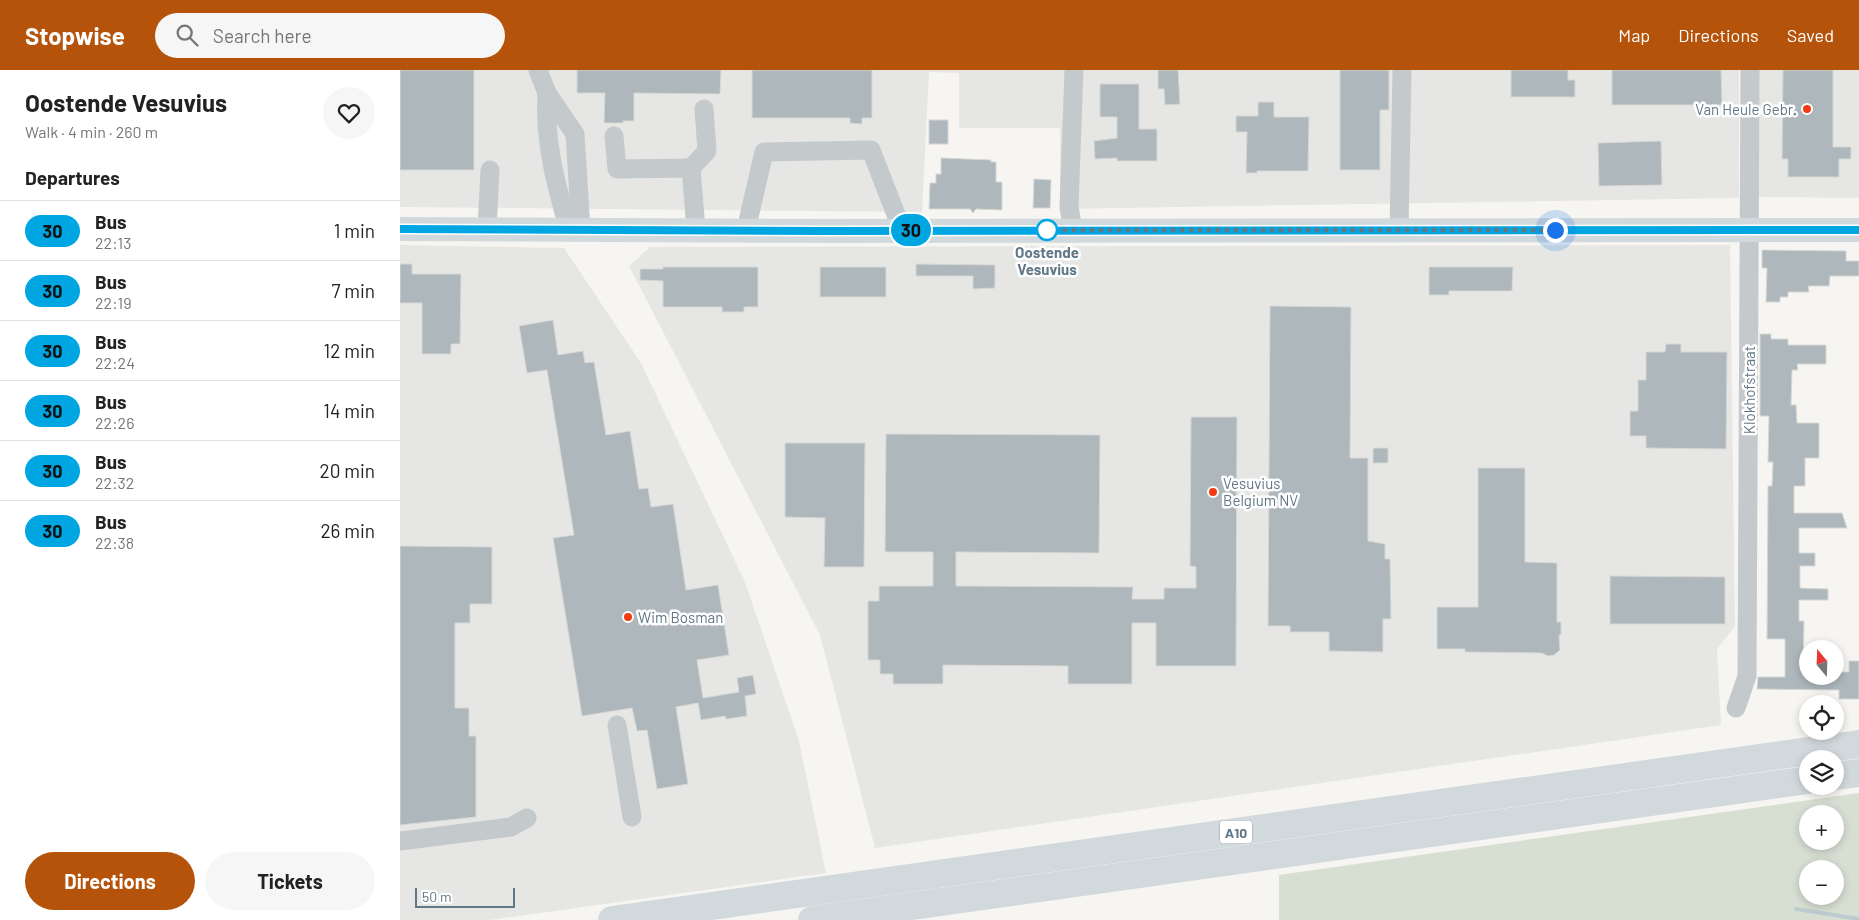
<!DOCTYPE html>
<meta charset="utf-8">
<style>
:root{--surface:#fff;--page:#f6f6f6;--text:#222;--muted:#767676;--line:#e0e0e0;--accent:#b45309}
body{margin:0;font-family:Barlow,sans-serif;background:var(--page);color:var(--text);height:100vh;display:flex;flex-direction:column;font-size:19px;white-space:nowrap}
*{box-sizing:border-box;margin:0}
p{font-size:16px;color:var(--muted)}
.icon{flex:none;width:28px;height:28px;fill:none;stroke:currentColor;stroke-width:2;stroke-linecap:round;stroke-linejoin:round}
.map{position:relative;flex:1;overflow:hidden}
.side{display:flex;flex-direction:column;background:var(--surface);width:400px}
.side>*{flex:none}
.badge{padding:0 10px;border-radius:16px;font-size:18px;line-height:32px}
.needle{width:32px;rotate:341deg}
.tools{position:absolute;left:1399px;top:570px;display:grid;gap:10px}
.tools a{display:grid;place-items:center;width:45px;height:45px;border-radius:50%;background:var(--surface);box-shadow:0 2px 8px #0003;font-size:25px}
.scale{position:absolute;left:15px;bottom:12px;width:100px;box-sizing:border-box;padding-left:5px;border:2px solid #617886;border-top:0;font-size:14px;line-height:18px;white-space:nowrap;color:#617886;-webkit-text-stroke:4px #fff;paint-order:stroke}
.you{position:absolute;width:25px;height:25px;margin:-12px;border:4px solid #fff;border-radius:50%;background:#1a73e8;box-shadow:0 0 0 8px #1a73e833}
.map>.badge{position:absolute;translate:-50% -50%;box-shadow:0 0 0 2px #fff}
h2{padding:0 25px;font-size:19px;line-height:45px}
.round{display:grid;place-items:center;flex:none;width:52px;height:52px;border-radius:26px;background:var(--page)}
.overview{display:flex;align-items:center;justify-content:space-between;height:85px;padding:0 25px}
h1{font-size:24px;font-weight:700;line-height:38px}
.cta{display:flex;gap:10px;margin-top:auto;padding:10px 25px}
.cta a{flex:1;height:58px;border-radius:30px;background:var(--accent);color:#fff;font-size:20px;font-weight:700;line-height:58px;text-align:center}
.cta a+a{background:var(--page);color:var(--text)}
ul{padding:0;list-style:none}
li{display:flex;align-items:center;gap:15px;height:60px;padding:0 25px;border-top:1px solid var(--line)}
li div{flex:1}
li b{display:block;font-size:19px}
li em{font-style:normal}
li .badge{min-width:55px;font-weight:700;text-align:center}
header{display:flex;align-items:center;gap:30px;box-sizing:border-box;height:70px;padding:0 25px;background:var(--accent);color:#fff}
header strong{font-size:24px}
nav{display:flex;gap:28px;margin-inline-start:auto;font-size:18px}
.search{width:350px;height:45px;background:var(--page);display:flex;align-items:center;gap:12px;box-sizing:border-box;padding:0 18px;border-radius:28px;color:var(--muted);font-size:19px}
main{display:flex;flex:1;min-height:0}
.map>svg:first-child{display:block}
</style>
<header>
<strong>Stopwise</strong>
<div class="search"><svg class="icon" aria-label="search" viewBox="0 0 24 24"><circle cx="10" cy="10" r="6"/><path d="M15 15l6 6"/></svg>Search here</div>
<nav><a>Map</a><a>Directions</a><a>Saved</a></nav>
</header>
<main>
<section class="side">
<div class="overview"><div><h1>Oostende Vesuvius</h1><p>Walk · 4 min · 260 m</p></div><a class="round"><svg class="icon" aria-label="heart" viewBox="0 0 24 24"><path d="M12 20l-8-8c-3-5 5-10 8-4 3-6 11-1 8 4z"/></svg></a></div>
<h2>Departures</h2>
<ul>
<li><span class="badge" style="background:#00a6e2;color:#111">30</span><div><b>Bus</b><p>22:13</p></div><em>1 min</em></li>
<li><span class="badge" style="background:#00a6e2;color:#111">30</span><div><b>Bus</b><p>22:19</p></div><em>7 min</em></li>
<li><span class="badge" style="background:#00a6e2;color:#111">30</span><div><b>Bus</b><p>22:24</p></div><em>12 min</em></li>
<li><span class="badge" style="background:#00a6e2;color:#111">30</span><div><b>Bus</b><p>22:26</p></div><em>14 min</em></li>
<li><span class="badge" style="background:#00a6e2;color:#111">30</span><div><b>Bus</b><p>22:32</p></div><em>20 min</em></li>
<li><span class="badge" style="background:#00a6e2;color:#111">30</span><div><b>Bus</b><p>22:38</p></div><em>26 min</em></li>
</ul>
<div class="cta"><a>Directions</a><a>Tickets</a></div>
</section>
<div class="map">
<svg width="1459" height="850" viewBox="0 0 1459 850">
<rect width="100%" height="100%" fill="#f6f5f1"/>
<g fill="#e6e7e5">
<polygon points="0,0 1339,0 1339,128 660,139 660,58 559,58 559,3 529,2 522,142 0,137"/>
<polygon points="1359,0 1459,0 1459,128 1358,127"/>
<polygon points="0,175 164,178 241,293 345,512 399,671 426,803 90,850 0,850"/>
<polygon points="1330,175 1335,556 1317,579 1321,655 475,778 420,565 229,196 250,177"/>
</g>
<path fill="#d7ded2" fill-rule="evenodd" d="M1459,723V850H879V805ZM1408,744H1435V771H1408ZM1408,799H1435V826H1408Z"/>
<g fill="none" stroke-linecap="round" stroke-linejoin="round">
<polyline stroke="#bdcbcf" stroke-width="4" points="1396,839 1459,849"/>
</g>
<g fill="#adb7bc" stroke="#d7d7d4">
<rect x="0" y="0" width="74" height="100"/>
<polygon points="177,0 321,0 320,24 234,23 234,51 223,51 223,53 204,53 205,23 177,23"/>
<polygon points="352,0 472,0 472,48 462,48 462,54 450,53 450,48 352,48"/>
<polygon points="758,0 778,0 780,34 765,35 764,19 758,19"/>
<polygon points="940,0 989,0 989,40 980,40 980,100 940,100"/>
<polygon points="1111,0 1168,0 1168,10 1175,10 1175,27 1111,27"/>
<polygon points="1212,0 1321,0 1322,35 1212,35"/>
<polygon points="1383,0 1433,0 1433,77 1451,77 1451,89 1439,89 1439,107 1388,107 1388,89 1382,89"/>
<polygon points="700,14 739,14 739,59 757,59 757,91 717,91 717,88 695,89 694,71 717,68 717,47 700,47"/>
<polygon points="858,32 874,32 874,47 909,47 908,101 857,101 857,103 846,103 847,62 836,62 836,46 858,46"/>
<rect x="529" y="50" width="19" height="24"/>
<polygon points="1261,71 1262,115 1199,116 1198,73"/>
<polygon points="541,88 591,90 591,92 596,92 596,112 602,112 602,140 576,139 573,143 570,139 529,139 530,113 536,113 536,104 541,104"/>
<polygon points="634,109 651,110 650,138 633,138"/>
<polygon points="1362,180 1446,181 1446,191 1459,191 1459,206 1430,206 1429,216 1408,216 1409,222 1388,222 1388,227 1380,227 1380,232 1366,232 1367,198 1362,198"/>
<polygon points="0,194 12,194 12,204 61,204 60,274 51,274 51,284 22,284 22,233 0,233"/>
<polygon points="516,194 595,195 595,218 573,219 573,206 516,206"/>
<polygon points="263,197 358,197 358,237 344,237 344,242 322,242 322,237 263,237 263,211 240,210 240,199 263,199"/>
<rect x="420" y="197" width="66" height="30"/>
<polygon points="1029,197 1113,197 1112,221 1049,221 1049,225 1029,225"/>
<polygon points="870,236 951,237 950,388 968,388 968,471 985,474 985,489 990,489 991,549 983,549 983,582 929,581 929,562 890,562 890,556 868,556"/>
<polygon points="153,250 158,285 183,281 185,293 194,292 206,365 230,361 239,419 248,418 251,437 273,434 286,520 318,515 329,585 297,590 303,628 339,622 337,608 353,605 356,624 345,626 347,646 326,649 325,646 301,650 298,633 276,637 288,714 257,719 247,660 237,661 232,638 182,646 153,468 174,465 147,300 127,303 119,256"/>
<polygon points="1360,264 1371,264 1371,269 1388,269 1388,275 1426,275 1426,294 1397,294 1398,300 1392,300 1391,335 1396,335 1397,353 1419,353 1419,388 1405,388 1405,416 1394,416 1394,443 1442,443 1447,458 1399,458 1399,483 1415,483 1415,496 1400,496 1400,518 1428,519 1428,530 1399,530 1399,551 1404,551 1403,598 1408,598 1408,606 1435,606 1435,602 1449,602 1449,591 1459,591 1459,629 1439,629 1439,620 1357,619 1358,607 1385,607 1385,569 1367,569 1368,416 1372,416 1373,392 1368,392 1369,346 1360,346"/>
<polygon points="1266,274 1281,274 1281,282 1327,282 1326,379 1246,378 1246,366 1230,366 1230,341 1238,341 1238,310 1246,310 1246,282 1265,282"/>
<polygon points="791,347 837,347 836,596 756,596 756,553 732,553 732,614 668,614 668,596 543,595 543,614 493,614 493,604 480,604 480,590 468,590 468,531 479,531 479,516 533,516 533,482 485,482 486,364 700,365 699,483 556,482 556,516 733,517 732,529 764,529 764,518 796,518 796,497 790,496"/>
<polygon points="385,373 465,373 464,497 424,497 425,448 385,447"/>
<rect x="973" y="378" width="15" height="15"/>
<polygon points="1078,398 1125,398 1125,492 1157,493 1157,552 1161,552 1161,565 1159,565 1160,580 1154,585 1148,586 1142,583 1065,582 1065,579 1037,579 1037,537 1078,537"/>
<polygon points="0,476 92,477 92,534 70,534 70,553 55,553 55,638 69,638 69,666 76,666 76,747 0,755"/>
<polygon points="1210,506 1325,507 1325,554 1210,554"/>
</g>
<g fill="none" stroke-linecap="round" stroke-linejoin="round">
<g stroke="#c4c9cc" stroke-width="19">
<polyline points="138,0 147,23 175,64 181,160"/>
<path d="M147,23C144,71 156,115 169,160"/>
<polyline points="214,66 217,99 291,98 296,160"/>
<polyline points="291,98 307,81 304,39"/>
<polyline points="87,159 90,100"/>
<polyline points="346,160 364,82 471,80 502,160"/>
<polyline points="673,160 669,137 674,0"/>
<polyline points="999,160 1002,0"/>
<polyline points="1336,638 1347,606 1350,0"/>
<polyline points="217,655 232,747"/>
<polyline points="0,771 111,757 127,748"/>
</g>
<polyline stroke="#d2d9dd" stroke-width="24" points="0,159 426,161 1459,160"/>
<g stroke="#d2d9dd" stroke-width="28">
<polyline points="1435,706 1459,703"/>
<polyline points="212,850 1459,674"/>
<polyline points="412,850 1408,710"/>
</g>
</g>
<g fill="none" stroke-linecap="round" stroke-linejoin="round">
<g stroke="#fff" stroke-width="11">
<polyline id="line" points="0,159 426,161 1459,160"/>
</g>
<use href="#line" stroke="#00a6e2" stroke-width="8"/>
<polyline stroke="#617886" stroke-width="5" stroke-dasharray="0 9" points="647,160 1155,160"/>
</g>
<g fill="#f43913" stroke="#fff" stroke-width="2">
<circle cx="1407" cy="39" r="5"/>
<circle cx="813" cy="422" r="5"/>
<circle cx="228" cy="547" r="5"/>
</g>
<circle fill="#fff" stroke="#00a6e2" stroke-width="2.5" cx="647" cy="160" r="10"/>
<g text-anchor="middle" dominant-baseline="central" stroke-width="5" stroke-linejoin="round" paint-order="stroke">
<rect fill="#fff" stroke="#90a0aa" stroke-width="1" x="820" y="750.5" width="32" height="23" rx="4"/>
<g font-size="14" font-weight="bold" fill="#617886">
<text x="836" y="762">A10</text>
</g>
<g font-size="15" fill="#617886" stroke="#fff" text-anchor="start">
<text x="1397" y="39" text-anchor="end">Van Heule Gebr.</text>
<text x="823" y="413">Vesuvius<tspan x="823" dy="17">Belgium NV</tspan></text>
<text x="238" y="547">Wim Bosman</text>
</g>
<g font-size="15" font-weight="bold" fill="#617886" stroke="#fff">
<text x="647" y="182">Oostende<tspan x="647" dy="17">Vesuvius</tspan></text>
</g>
<g font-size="15" fill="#617886" stroke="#fff">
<text transform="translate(1349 320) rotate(-90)">Klokhofstraat</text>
</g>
</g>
</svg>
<div class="tools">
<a><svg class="needle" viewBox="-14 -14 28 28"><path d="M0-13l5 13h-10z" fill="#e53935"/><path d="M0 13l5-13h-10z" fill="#767676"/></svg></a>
<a><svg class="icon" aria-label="locate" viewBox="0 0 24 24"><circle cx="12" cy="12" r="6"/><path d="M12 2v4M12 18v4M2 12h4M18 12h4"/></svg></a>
<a><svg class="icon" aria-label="layers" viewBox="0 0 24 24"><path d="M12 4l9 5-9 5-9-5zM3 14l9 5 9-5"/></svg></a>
<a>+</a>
<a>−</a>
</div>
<div class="scale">50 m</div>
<div class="you" style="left:1155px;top:160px"></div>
<b class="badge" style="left:511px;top:160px;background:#00a6e2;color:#111">30</b>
</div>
</main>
